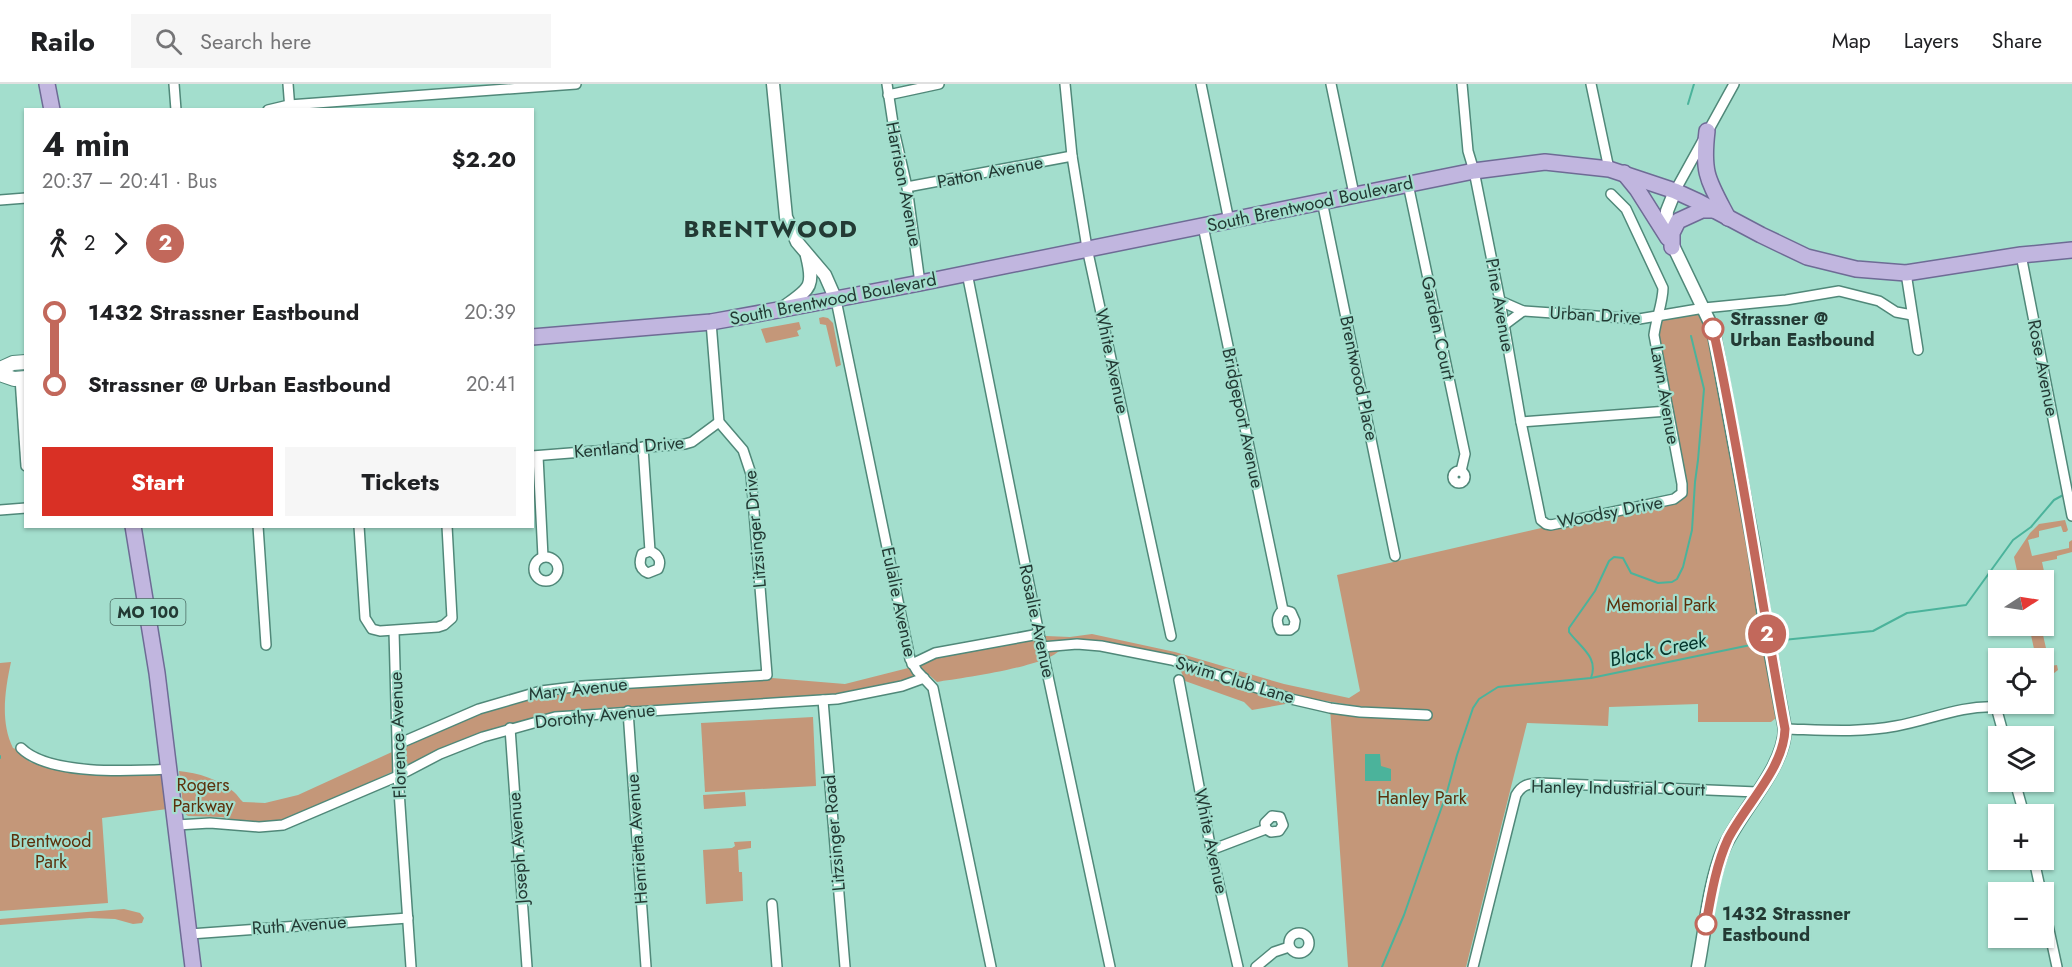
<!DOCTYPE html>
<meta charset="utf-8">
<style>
:root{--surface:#fff;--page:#f6f6f6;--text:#202124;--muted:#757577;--line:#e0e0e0;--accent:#d93025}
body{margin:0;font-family:Jost,sans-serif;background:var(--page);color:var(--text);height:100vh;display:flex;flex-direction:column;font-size:22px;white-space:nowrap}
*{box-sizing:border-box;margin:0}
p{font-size:20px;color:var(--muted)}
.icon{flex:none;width:33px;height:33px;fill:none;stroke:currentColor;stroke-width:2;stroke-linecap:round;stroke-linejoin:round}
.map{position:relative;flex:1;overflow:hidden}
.details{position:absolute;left:24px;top:24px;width:510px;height:420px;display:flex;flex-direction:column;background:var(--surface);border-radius:0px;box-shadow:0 2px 4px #0004}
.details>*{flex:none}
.badge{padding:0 12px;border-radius:20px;font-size:21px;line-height:39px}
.needle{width:39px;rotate:78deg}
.tools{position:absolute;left:1988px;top:486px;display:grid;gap:12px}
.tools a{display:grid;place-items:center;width:66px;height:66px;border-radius:0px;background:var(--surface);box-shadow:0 2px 4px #0004;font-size:30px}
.map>.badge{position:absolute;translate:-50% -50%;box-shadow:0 0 0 3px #fff}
.legs{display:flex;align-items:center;gap:9px;height:66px;padding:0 18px;font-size:20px}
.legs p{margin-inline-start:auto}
.head{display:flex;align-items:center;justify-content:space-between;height:102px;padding:0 18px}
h1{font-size:33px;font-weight:700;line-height:45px}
.action{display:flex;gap:12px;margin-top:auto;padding:12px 18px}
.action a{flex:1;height:69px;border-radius:0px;background:var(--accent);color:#fff;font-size:24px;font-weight:700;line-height:69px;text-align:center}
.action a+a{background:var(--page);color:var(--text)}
ul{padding:0 18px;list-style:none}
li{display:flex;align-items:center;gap:21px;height:72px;font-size:22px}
li i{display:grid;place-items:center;width:9px;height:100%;margin:0 8px;background:currentColor}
li i::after{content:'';width:15px;height:15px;margin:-8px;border:4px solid;border-radius:50%;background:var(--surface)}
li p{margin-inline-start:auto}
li:first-child i{background:linear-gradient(#0000 50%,currentColor 0)}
li:last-child i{background:linear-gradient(currentColor 50%,#0000 0)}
header{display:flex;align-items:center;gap:36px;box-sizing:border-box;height:84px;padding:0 30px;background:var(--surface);border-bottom:2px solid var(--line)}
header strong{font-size:28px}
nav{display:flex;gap:33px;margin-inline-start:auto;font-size:21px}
.search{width:420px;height:54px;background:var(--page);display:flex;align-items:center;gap:15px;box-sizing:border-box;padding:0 21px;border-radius:0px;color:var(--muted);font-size:22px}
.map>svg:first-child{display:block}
</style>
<header>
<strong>Railo</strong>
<div class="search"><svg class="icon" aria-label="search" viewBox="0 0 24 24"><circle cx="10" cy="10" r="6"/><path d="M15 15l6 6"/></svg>Search here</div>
<nav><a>Map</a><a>Layers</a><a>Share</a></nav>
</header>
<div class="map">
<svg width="2072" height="883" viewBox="0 0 2072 883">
<rect width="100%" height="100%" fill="#a3decd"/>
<g fill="#c49779">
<path d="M1704,224L1713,245L1776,634L1771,638H1698V620L1609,623L1608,642L1527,639L1466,883H1348L1330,624L1364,628L1363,623L1313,615L1252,626L1244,618L1185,597L1178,580C1140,573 1099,559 1061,565C1047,583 962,594 937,598L927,589L894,601L823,612L572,626C472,642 383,695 292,734L271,738H247L221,733L188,732L184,729L179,687C198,689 219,695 234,708C238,711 239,715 243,718L265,719L298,711L475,630L533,613L564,607L772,594L845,600L924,580L928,575L1011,557L1046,552L1070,553L1092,550L1175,568L1284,600L1349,614L1360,607L1337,491L1680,412L1656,233Z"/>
<polygon points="823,233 828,234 833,239 841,281 836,283 826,241 820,240 819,234"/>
<polygon points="799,238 801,245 797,247 799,252 766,259 761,245"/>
<polygon points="2065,436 2068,446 2066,448 2063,448 2061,442 2039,447 2039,453 2028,456 2032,472 2069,464 2069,458 2072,456 2072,468 2057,472 2057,475 2042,478 2047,501 2043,502 2043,496 2019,496 2014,473 2030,449 2039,440"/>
<polygon points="2029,542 2041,542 2050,582 2057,581 2058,586 2049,593 2047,604 2044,608 2043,574 2036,574"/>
<path d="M11,578C5,606 0,638 13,664L21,667L25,674L30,678L82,691L91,689L154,690L161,691L162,694L167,725L102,734L108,819L0,827V579Z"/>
<polygon points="813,633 816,702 705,708 701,639"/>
<polygon points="745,708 746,722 704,725 703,711"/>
<polygon points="751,757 751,764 738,766 739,788 742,788 743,817 706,820 703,766 732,764 735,762 734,758"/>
<polygon points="124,825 140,829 144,834 142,839 133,840 115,835 90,834 0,841 0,835"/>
</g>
<polygon fill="#4bb39b" points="1365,670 1380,670 1381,682 1391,685 1391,697 1365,697"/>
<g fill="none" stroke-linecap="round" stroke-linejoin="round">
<g stroke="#4bb39b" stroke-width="2">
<polyline points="1688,20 1694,0"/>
<polyline points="1773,557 1873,547 1907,529 1966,521 2013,456 2031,443 2054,416 2065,410"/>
<path d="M1591,594C1599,573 1580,563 1569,548V544L1595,507L1609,477L1614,473L1623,474L1631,489L1658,499L1672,498L1677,495L1683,483L1692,446L1695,398L1698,376L1704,305L1691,252"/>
<polyline points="0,674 0,672"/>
<polyline points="1382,883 1404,831 1447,708 1457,671 1473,624 1479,615 1498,603 1591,594 1765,558"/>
</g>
<g stroke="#508879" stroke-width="12">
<g id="minor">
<polyline points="174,0 176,26"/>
<polyline points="288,0 290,26"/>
<polyline points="887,0 894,46 907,103 920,199"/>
<polyline points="1065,0 1072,72 1087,164 1171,552"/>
<polyline points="1201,0 1229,137"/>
<polyline points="1331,0 1354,110"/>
<path d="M1462,0L1468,67L1474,87L1500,217L1521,338L1541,436L1546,440L1551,441L1674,415L1682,409V400L1654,251C1656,235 1663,218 1663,204L1626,125L1611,110"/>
<polyline points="1591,0 1609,85"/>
<polyline points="888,11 939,0"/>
<polyline points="268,26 289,21 576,0"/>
<polyline points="1408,100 1465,370 1461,387"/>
<polyline points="907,103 1072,72"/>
<polyline points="1675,107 1734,0"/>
<polyline points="0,116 26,114"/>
<polyline points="1322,117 1395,472"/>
<path d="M1203,142L1283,526L1291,528L1295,537L1294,543L1290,546H1280C1276,538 1276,532 1283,526"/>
<polyline points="2021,171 2072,432"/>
<polyline points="967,189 1039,550 1110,883"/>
<polyline points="1906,189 1918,266"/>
<polyline points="836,216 910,575 917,587 933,604 991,883"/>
<polyline points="1500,217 1523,227 1639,235 1704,224 1786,216 1839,207 1879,217 1896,228 1912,231"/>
<polyline points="1503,242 1523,227"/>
<polyline points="20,294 26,382"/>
<polyline points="1521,338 1668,327"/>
<path d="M643,363L650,467L642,470C639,478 639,485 648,489L658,485C662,477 658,470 650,467"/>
<polyline points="532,372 685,360 692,358 719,338"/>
<polyline points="538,372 543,473"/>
<circle cx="1459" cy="393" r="6"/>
<polyline points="0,426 26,424"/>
<polyline points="258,442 266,561"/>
<polyline points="359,442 365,534 372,545 380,547 438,543 444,541 452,534 447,442"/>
<circle cx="546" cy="485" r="12"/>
<polyline points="394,547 398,692 411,883"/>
<polyline points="1042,563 1077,560 1101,562 1172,576 1291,615 1330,624 1360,628 1427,631"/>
<polyline points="912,580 935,569 1039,550"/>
<polyline points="1179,596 1211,766 1238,883"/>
<polyline points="823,616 845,883"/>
<polyline points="628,627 646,883"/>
<polyline points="510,644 527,883"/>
<path d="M1785,645C1822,646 1859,649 1896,642C1930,636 1961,621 1996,623L2004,652"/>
<polyline points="398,660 479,625 541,607 582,602 767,591 751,390 743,366 719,338 711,238"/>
<path d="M21,664C49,692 132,687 170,685"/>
<polyline points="2015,698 2024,730"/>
<polyline points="177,741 210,739 259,743 283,741 398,692 440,670 483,653 555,633 837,615 902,602 924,594"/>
<polyline points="1211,766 1266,745 1265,739 1272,732 1280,733 1283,741 1279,747 1271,748 1266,745"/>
<polyline points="2034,776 2041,808"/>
<polyline points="2043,818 2057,883"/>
<polyline points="772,820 777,883"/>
<circle cx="1299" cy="859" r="10"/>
<polyline points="190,850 408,834"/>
<polyline points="1256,883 1274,868 1289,863"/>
<path d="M1473,883L1516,711C1522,701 1527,700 1539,699L1757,708"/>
</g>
</g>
<g stroke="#508879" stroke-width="15">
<g id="tertiary">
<polyline points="773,0 786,133 797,158 825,191 836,216"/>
<path d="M1675,107L1667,127L1666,147L1713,245L1754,464L1765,539L1785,645C1784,685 1739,728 1723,766C1709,800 1705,847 1698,883"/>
<path d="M784,223C809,205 815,204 807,172"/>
</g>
</g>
<g stroke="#508879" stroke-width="16">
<g id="secondary">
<polyline points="0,285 13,279 26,278"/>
<polyline points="0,290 14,295 26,294"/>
</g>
</g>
<g stroke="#6e6b95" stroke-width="18">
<g id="primary">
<polyline points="47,0 52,26"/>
<path d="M1707,47C1702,90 1708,96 1728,134"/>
<polyline points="1624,89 1637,105 1668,154"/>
<polyline points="1672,163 1672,149 1678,137 1702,126 1713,126"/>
<polyline points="532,253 711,238 778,226 920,199 1474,87 1545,78 1609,85 1675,107 1699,118 1761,151 1807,173 1856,185 1906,189 2021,171 2072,166"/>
<polyline points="133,442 157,589 193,883"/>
</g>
</g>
<use href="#minor" stroke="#fff" stroke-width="9"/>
<use href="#tertiary" stroke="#fff" stroke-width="12"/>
<use href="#secondary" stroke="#fff" stroke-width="14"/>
<use href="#primary" stroke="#c1b6df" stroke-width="15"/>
</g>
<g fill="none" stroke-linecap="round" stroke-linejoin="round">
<g stroke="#fff" stroke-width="14">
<path id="line-1" d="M1706,840C1711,812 1716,781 1728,755C1746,720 1784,684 1785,645C1760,512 1742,378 1713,245"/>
</g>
<use href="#line-1" stroke="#c2685b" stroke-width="9"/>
</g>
<g fill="#fff" stroke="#c2685b" stroke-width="3">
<circle cx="1713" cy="245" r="10"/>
<circle cx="1706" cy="840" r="10"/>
</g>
<g text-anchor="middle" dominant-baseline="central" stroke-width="4.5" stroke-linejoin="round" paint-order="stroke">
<rect fill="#a3decd" stroke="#496b62" stroke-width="1.5" x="110.5" y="515" width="75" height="26" rx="4.5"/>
<g font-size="16" font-weight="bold" fill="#233a34">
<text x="148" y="528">MO 100</text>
</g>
<g font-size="18" fill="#233a34" stroke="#a3decd">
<text transform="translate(990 88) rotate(-11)">Patton Avenue</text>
<text transform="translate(904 100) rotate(79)">Harrison Avenue</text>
<text transform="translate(1310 120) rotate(-12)">South Brentwood Boulevard</text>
<text transform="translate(833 215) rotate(-11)">South Brentwood Boulevard</text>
<text transform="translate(1500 221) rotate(80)">Pine Avenue</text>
<text transform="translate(1595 231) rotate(3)">Urban Drive</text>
<text transform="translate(1438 244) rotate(78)">Garden Court</text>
<text transform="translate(1112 277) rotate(78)">White Avenue</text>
<text transform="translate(2043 284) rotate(79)">Rose Avenue</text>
<text transform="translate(1359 294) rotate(78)">Brentwood Place</text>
<text transform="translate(1665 311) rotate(80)">Lawn Avenue</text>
<text transform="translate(1243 334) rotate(78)">Bridgeport Avenue</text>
<text transform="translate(629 363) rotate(-5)">Kentland Drive</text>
<text transform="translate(1610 428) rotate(-11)">Woodsy Drive</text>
<text transform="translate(755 445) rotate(-95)">Litzsinger Drive</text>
<text transform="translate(899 518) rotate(78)">Eulalie Avenue</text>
<text transform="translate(1037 537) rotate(78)">Rosalie Avenue</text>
<text transform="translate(1235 596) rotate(17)">Swim Club Lane</text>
<text transform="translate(578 605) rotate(-6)">Mary Avenue</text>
<text transform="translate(595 632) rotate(-6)">Dorothy Avenue</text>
<text transform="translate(398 651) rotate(-92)">Florence Avenue</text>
<text transform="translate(1618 704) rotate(1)">Hanley Industrial Court</text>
<text transform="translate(834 749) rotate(-95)">Litzsinger Road</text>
<text transform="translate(637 755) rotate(-94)">Henrietta Avenue</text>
<text transform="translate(1211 757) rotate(78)">White Avenue</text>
<text transform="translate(518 764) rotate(-94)">Joseph Avenue</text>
<text transform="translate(299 841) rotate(-4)">Ruth Avenue</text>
</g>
<g font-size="18" font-weight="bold" fill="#233a34" stroke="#a3decd" text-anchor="start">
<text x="1730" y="235">Strassner @<tspan x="1730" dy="21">Urban Eastbound</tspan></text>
<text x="1722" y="830">1432 Strassner<tspan x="1722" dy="21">Eastbound</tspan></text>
</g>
<g font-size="18" fill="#5c300b" stroke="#a3decd">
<text x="1661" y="521">Memorial Park</text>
<text x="203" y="701">Rogers<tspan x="203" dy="21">Parkway</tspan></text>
<text x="1422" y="714">Hanley Park</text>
<text x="51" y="757">Brentwood<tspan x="51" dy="21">Park</tspan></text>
</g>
<g font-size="20" font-style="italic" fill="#04362c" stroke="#a3decd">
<text transform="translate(1658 566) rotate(-12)">Black Creek</text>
</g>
<g font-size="24" font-weight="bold" letter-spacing="1.5" fill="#233a34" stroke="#a3decd">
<text x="771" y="144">BRENTWOOD</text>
</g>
</g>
</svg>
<div class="tools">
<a><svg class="needle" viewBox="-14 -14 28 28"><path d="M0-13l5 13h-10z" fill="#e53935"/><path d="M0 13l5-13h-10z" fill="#757577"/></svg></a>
<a><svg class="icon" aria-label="locate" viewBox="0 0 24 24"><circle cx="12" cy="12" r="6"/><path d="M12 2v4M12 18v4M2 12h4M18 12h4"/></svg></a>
<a><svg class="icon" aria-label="layers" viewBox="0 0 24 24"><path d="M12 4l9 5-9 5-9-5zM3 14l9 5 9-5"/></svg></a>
<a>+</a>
<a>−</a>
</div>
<b class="badge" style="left:1767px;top:550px;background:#c2685b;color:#fff">2</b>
<section class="details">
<div class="head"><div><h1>4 min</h1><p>20:37 – 20:41 · Bus</p></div><b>$2.20</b></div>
<div class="legs"><svg class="icon" aria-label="walk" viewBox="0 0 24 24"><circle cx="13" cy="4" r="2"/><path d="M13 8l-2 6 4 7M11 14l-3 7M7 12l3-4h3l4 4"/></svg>2<svg class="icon" aria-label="forward" viewBox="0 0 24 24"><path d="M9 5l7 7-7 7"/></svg><b class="badge" style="background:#c2685b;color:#fff">2</b></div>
<ul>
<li><i style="color:#c2685b"></i><b>1432 Strassner Eastbound</b><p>20:39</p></li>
<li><i style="color:#c2685b"></i><b>Strassner @ Urban Eastbound</b><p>20:41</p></li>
</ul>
<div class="action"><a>Start</a><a>Tickets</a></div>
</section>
</div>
